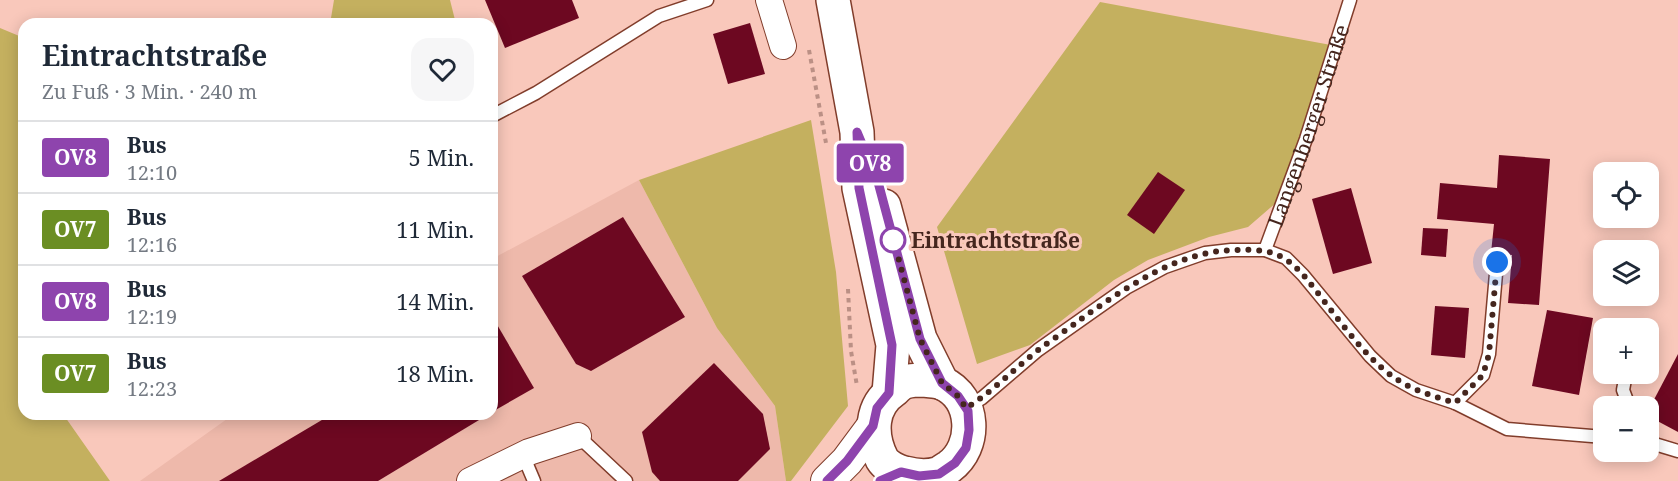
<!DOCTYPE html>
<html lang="de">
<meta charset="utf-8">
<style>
:root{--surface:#fff;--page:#f6f6f7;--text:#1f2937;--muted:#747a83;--line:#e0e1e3}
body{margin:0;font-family:"Noto Serif",serif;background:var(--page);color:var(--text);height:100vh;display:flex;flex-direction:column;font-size:22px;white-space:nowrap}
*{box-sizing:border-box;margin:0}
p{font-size:20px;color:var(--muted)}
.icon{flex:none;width:33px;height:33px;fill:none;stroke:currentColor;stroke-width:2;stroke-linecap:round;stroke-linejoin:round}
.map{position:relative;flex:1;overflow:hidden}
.side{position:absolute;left:18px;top:18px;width:480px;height:402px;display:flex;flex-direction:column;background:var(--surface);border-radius:18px;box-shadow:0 3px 15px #0003}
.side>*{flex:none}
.badge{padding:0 12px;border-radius:4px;font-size:21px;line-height:39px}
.controls{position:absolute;left:1593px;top:162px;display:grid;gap:12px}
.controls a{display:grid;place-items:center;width:66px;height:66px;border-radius:12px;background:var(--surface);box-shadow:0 3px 15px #0003;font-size:30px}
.you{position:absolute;width:30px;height:30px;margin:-15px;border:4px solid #fff;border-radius:50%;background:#1a73e8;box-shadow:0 0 0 9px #1a73e833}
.map>.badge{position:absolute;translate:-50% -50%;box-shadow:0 0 0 3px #fff}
.round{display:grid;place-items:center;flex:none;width:63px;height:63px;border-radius:18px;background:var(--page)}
.headline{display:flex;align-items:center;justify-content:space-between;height:102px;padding:0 24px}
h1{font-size:28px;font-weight:700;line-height:45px}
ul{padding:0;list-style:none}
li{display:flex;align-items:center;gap:18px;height:72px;padding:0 24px;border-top:2px solid var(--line)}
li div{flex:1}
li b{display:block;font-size:22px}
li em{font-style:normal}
li .badge{min-width:66px;font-weight:700;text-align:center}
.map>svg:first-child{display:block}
</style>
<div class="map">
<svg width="1678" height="481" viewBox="0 0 1678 481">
<rect width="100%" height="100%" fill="#f9c8bb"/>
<polygon fill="#eeb9ab" points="639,180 717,328 775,406 786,481 140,481 234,414 492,414 492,259"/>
<g fill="#c4b05f">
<polygon points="334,0 450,0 456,24 330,24"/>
<polygon points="1100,2 1331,45 1277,202 1248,227 1209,237 1148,260 1114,280 1030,345 977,364 937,227"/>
<polygon points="0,28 24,38 24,414 63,414 110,481 0,481"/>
<polygon points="811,120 836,272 848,406 791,481 786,481 775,406 717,328 639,180"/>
</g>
<g fill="#6d0821">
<polygon points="485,0 572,0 579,18 505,48"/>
<polygon points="750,23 765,74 728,84 713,34"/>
<polygon points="1499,155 1550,159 1539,305 1508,303 1512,255 1491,253 1494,224 1437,219 1440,183 1497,188"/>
<polygon points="1158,172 1185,190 1154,234 1127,215"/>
<polygon points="1351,188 1372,263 1333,274 1312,199"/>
<polygon points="623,217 685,317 591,371 576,364 522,276"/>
<polygon points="1423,228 1448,229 1446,257 1421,255"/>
<polygon points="1435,306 1469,308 1465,358 1431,355"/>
<polygon points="1547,310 1593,318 1579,395 1532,386"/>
<polygon points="492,316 534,388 492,412"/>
<polygon points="1678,354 1678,432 1648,416 1648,411"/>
<polygon points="714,363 763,414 770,449 738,481 660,481 652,472 642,432"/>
<polygon points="332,414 489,414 378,481 219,481"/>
</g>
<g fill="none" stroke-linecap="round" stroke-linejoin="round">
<g stroke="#813d2b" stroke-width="15">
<g id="service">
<polyline points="492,116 536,93 659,16 707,0"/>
<path id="s1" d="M1265,250L1306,139L1350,0"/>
<polyline points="1626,374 1623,390 1629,406"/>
<polyline points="1455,403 1483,375 1489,354 1497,262"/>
<polyline points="967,407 982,398 1038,350 1089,314 1126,288 1165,267 1205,253 1231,250 1265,250 1286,258 1303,275 1370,356 1391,376 1416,390 1455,403 1507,429 1604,437"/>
<polyline points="578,436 626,481"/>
<polyline points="1648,442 1678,451"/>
<polyline points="523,455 534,481"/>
</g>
</g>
<g stroke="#813d2b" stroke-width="28">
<g id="minor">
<polyline points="769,0 783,46"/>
<polyline points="470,481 529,452 578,436"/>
</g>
</g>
<g stroke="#813d2b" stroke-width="34">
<polyline id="tertiary" points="827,481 847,461 873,426"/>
</g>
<g stroke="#813d2b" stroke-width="36">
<g id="secondary">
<polyline points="833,0 857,132 859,188 893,345 889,393"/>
<polyline points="884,206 920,339 942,383"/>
<path d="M924,380C929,381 937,381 942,383C976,398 977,447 949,467C945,469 941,473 937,474C926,477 916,476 905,473C898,472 886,466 882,459C870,435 870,406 894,390C897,387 901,383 905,382C911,380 918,380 924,380Z"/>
</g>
</g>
<g stroke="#bb9085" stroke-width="4" stroke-dasharray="4.5 4.5" stroke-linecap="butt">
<polyline points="809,50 826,143"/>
<polyline points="848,289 851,351 857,386"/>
</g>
<use href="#service" stroke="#fff" stroke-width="12"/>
<use href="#minor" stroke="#fff" stroke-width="26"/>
<use href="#tertiary" stroke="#fff" stroke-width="32"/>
<use href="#secondary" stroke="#fff" stroke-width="33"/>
</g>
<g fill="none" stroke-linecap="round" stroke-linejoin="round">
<g stroke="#fff" stroke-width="14">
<polyline id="line" points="827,481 847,461 873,426 877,408 889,393 892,345 859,188 857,132 878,182 920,339 942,383 958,396 968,411 969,430 966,448 955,463 939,474 919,476 901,472 880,481"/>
</g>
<use href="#line" stroke="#8e44ad" stroke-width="9"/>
<path stroke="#45261e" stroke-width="6" stroke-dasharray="0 10.8" d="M893,240L892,234L920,339L942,383L958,396L966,408C992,392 1013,370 1037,351C1051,340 1067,330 1081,319C1127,287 1179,250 1237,250C1269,249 1283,252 1305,277C1330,307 1362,355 1392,376C1411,390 1433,396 1455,403L1483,375L1489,354L1497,262"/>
</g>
<circle fill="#fff" stroke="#8e44ad" stroke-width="3" cx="893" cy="240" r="12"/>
<g text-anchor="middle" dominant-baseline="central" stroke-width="6" stroke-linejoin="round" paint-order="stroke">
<g font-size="21" fill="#45261e" stroke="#f9c8bb">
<text stroke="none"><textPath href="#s1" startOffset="132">Langenberger Straße</textPath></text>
</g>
<g font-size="21" font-weight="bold" fill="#45261e" stroke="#f9c8bb" text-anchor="start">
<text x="911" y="240">Eintrachtstraße</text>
</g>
</g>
</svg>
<div class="controls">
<a><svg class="icon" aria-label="locate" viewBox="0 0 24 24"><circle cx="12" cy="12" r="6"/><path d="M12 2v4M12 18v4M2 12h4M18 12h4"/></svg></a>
<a><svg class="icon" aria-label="layers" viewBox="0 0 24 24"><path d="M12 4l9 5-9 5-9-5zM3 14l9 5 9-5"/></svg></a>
<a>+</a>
<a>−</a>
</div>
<div class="you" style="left:1497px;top:262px"></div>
<b class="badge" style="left:870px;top:163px;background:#8e44ad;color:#fff">OV8</b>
<section class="side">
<div class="headline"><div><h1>Eintrachtstraße</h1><p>Zu Fuß · 3 Min. · 240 m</p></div><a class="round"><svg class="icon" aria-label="heart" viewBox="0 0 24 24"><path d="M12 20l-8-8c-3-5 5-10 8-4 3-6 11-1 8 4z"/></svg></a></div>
<ul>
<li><span class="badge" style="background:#8e44ad;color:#fff">OV8</span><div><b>Bus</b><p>12:10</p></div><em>5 Min.</em></li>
<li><span class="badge" style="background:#6b8e23;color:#fff">OV7</span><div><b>Bus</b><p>12:16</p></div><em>11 Min.</em></li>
<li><span class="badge" style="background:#8e44ad;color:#fff">OV8</span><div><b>Bus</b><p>12:19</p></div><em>14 Min.</em></li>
<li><span class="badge" style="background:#6b8e23;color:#fff">OV7</span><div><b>Bus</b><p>12:23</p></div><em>18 Min.</em></li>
</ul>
</section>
</div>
